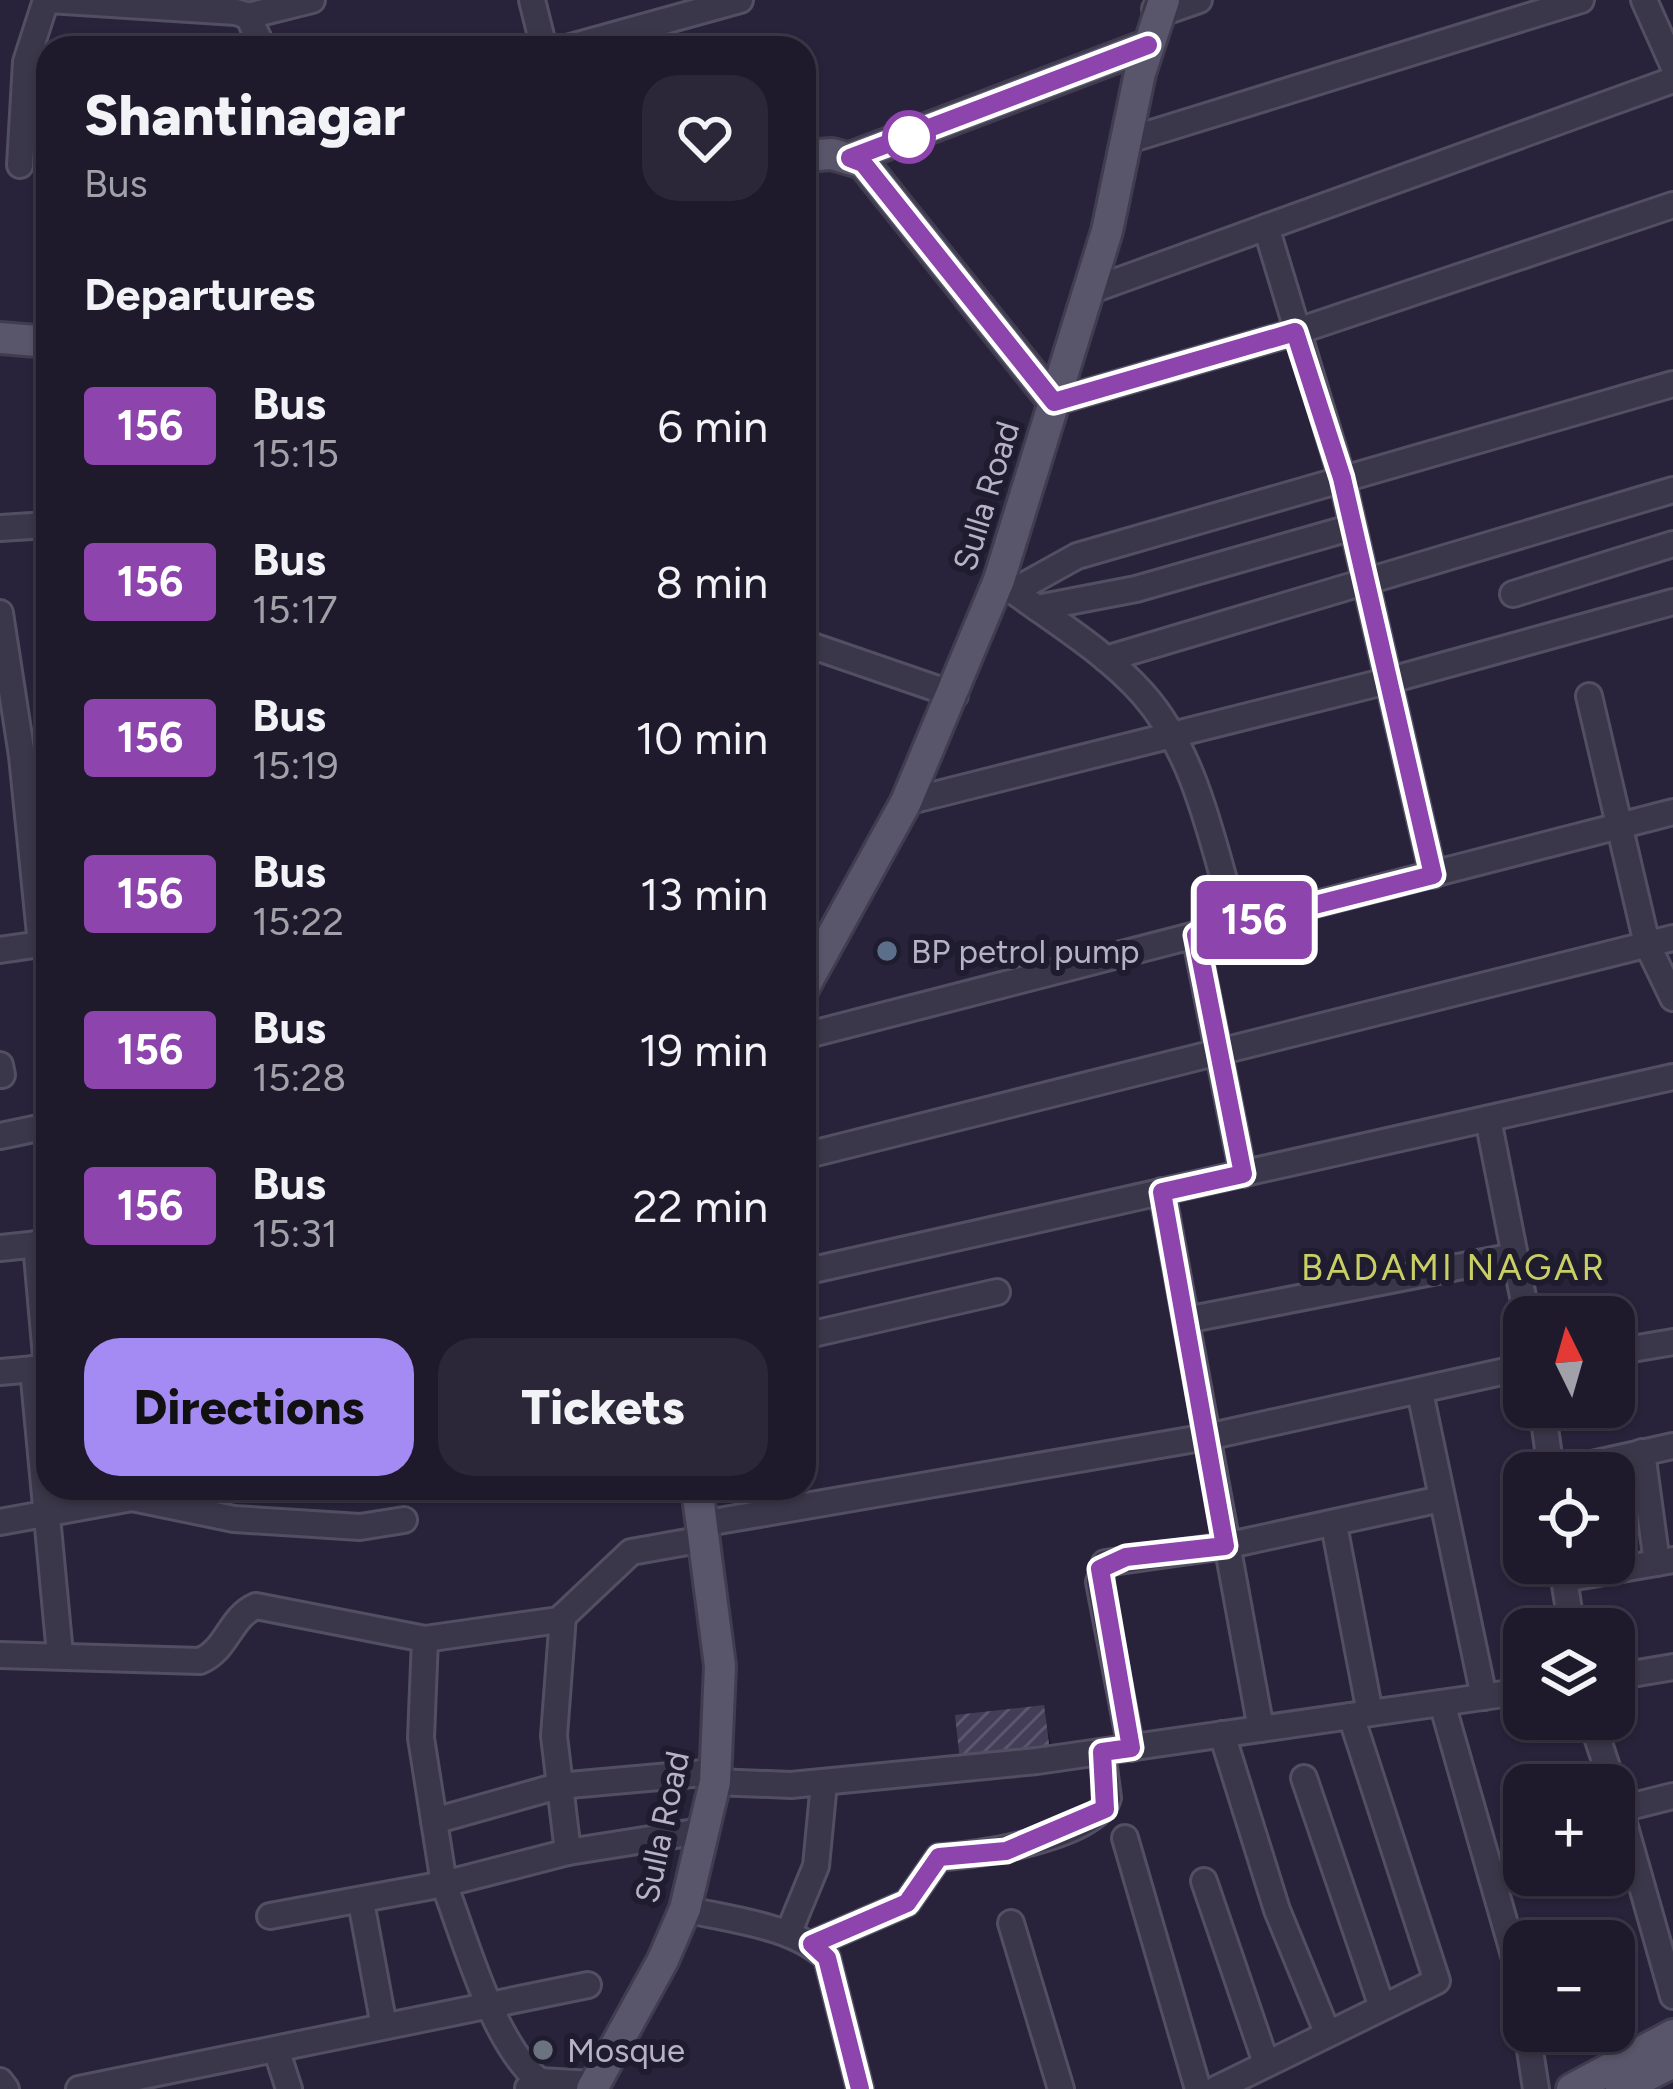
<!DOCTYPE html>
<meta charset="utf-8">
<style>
:root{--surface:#1e1a2c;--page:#2b2738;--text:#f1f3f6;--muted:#a1a1a9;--line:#3c3848;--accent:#a48af3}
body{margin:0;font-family:Figtree,sans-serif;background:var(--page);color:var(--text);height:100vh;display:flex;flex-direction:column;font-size:45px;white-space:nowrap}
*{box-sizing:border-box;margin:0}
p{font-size:39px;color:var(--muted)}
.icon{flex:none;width:66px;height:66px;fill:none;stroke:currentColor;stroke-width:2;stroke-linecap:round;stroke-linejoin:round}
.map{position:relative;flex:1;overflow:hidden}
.drawer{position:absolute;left:36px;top:36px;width:780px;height:1464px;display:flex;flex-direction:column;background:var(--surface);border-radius:36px;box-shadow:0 3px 9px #0004,0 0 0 3px var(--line)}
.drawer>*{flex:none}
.badge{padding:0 24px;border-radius:9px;font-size:42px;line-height:78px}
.needle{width:78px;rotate:355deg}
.fabs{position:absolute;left:1503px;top:1296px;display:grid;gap:24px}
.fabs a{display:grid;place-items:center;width:132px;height:132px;border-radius:24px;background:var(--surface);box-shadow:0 3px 9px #0004,0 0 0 3px var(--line);font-size:60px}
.map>.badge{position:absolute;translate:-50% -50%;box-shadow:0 0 0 6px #fff}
h2{padding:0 48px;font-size:45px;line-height:108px}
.round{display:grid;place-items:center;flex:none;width:126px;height:126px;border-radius:36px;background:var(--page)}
.summary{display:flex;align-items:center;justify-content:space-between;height:204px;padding:0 48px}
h1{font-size:57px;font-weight:800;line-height:90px}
.action{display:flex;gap:24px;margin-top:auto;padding:24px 48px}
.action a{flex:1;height:138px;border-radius:36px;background:var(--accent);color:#111;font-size:48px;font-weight:800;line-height:138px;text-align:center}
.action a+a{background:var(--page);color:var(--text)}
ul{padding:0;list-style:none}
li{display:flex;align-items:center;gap:36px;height:156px;padding:0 48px}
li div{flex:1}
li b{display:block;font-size:45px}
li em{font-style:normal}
li .badge{min-width:132px;font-weight:700;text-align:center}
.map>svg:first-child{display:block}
</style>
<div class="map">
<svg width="1673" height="2089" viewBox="0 0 1673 2089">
<defs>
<pattern id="building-hatch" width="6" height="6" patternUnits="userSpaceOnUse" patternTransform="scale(3)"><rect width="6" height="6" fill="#433d58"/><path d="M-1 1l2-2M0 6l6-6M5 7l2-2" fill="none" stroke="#5c576e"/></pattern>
</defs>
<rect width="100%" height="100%" fill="#28233a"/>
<polygon fill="#0007" points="1042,1708 1055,1762 970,1772"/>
<polygon fill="url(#building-hatch)" points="1044,1705 1050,1750 960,1761 955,1715"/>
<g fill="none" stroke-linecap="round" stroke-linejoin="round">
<g stroke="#534f62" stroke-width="30">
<g id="minor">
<polyline points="49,0 236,12 248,16 263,48"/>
<polyline points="532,0 544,48"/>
<polyline points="1644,0 1673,65"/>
<polyline points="1155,9 1156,15 1199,0"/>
<polyline points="248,16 312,0"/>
<polyline points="567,48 740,0"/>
<polyline points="1129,140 1581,0"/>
<polyline points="20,165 26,62 46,0"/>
<polyline points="1266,227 1342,478 1433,875"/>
<polyline points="1087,292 1673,80"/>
<polyline points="1054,402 1295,332 1673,205"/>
<polyline points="0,528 48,525"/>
<path d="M1005,585C1051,619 1105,651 1143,694C1198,756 1213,848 1237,925"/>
<polyline points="1014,591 1077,556 1673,384"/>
<polyline points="1513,594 1673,544"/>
<polyline points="1037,608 1136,589 1353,527"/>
<polyline points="0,613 22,756 41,944"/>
<polyline points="804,643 955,695"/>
<polyline points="1106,659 1673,490"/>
<polyline points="1589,696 1647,944 1673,998"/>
<polyline points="906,802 1387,681 1673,602"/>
<polyline points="1195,935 1243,1174"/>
<polyline points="0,950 48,943"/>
<polyline points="804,1036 1673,812"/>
<polyline points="0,1065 2,1075"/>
<polyline points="1488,1119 1527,1317"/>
<polyline points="0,1136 48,1126"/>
<polyline points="804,1156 1673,938"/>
<polyline points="1162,1191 1261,1729"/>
<polyline points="36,1244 47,1368"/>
<polyline points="0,1248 48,1243"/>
<polyline points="804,1272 1673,1077"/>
<polyline points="1186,1320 1514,1256"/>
<polyline points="804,1336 997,1292"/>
<polyline points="1614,1352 1673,1342"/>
<polyline points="33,1369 60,1654"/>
<polyline points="0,1372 46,1368"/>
<polyline points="1420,1392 1484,1697"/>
<polyline points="1542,1407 1551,1470"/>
<polyline points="1642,1452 1657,1563"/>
<polyline points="1552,1473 1673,1446"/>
<polyline points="0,1522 132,1498 234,1519 360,1527 404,1520"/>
<polyline points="701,1524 1207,1437 1524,1367"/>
<polyline points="1334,1525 1370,1713"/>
<polyline points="563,1616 554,1736 568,1852"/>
<polyline points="1572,1629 1564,1579 1673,1560"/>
<polyline points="425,1639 559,1620 631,1552 704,1539"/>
<path d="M0,1655L200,1661C228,1649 229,1618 256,1606L425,1639L421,1738L444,1884L568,1852L701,1831"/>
<polyline points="1614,1677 1673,1667"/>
<polyline points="1442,1703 1515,1959 1524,2014"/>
<polyline points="1591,1719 1613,1785"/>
<polyline points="1222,1734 1277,1910 1327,2032"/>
<polyline points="1131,1748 1099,1582 1105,1563 1225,1546 1441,1499"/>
<polyline points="1304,1778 1382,2007"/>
<polyline points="715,1782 791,1785 1037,1761 1524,1691"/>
<polyline points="1614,1788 1673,1996"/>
<polyline points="1621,1809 1673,1796"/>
<polyline points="434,1821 558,1786 715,1772"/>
<polyline points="1125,1838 1198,2089"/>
<polyline points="1204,1881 1266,2063"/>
<polyline points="361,1902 384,2026"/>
<path d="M685,1909C731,1920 792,1925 827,1958L860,2089"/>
<path d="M270,1916L444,1884C466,1941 492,2041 539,2081"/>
<polyline points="1011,1923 1061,2089"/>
<polyline points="788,1934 816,1866 824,1783"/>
<path d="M812,1944L907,1903L939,1857C976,1856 1097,1837 1108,1798L1102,1752"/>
<polyline points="1527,2031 1536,2089"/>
<polyline points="277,2052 289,2089"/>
<polyline points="0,2081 6,2089"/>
<polyline points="528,2088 539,2081 594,2084"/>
<polyline points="79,2089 588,1985"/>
<polyline points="1216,2089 1437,1981 1351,1716"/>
</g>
</g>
<g stroke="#413d50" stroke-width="36">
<g id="major">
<polyline points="804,156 832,154 863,163 1054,402"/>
<polyline points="850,158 1148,45"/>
<polyline points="0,338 48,342"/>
<polyline points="804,987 906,802 999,580 1107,231 1140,73 1164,0"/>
<polyline points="592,2089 663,1960 685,1909 715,1782 720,1666 697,1488"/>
<polyline points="1572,2089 1673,2035"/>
<polyline points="1621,2089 1673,2062"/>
</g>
</g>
<use href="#minor" stroke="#3b374a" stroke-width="24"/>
<use href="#major" stroke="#59556a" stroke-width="30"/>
</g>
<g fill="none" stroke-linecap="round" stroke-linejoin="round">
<g stroke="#fff" stroke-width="27">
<polyline id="line" points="860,2089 827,1958 812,1944 907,1903 939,1857 1006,1851 1105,1809 1102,1752 1131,1748 1100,1569 1126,1557 1225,1546 1162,1192 1243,1174 1196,935 1433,875 1342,478 1295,332 1054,402 863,163 850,158 1148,45"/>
</g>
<use href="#line" stroke="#8e44ad" stroke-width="18"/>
</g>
<circle fill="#fff" stroke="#8e44ad" stroke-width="6" cx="909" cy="137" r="24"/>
<circle fill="#5c6f8a" stroke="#201c2f" stroke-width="4.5" cx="887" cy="951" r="12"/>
<circle fill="#6b7280" stroke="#201c2f" stroke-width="4.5" cx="543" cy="2050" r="12"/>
<g text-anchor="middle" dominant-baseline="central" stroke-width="12" stroke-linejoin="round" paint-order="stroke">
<g font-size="33" fill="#b7b2c6" stroke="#201c2f">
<text transform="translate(986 496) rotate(-73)">Sulla Road</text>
<text transform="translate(662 1827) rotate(-78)">Sulla Road</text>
</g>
<g font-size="33" fill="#b7b2c6" stroke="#201c2f" text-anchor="start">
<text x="911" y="951">BP petrol pump</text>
<text x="567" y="2050">Mosque</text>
</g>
<g font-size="36" letter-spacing="3" fill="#c8cf64" stroke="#201c2f">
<text x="1454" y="1267">BADAMI NAGAR</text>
</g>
</g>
</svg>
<div class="fabs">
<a><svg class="needle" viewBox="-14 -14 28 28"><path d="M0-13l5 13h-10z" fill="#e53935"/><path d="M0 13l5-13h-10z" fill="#a1a1a9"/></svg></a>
<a><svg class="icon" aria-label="locate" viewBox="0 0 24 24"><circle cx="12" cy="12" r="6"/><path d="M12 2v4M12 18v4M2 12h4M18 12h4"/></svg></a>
<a><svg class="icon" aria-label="layers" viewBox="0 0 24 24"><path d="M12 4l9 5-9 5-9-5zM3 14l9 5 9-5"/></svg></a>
<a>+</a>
<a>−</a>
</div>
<b class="badge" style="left:1254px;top:920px;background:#8e44ad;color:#fff">156</b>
<section class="drawer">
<div class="summary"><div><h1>Shantinagar</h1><p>Bus</p></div><a class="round"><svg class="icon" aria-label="heart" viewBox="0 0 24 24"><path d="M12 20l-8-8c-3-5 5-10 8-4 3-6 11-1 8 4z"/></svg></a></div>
<h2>Departures</h2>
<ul>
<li><span class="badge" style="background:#8e44ad;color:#fff">156</span><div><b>Bus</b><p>15:15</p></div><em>6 min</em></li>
<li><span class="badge" style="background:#8e44ad;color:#fff">156</span><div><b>Bus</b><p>15:17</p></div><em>8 min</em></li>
<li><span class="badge" style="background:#8e44ad;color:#fff">156</span><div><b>Bus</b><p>15:19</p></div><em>10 min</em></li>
<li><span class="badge" style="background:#8e44ad;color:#fff">156</span><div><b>Bus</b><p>15:22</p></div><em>13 min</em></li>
<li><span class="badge" style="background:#8e44ad;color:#fff">156</span><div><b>Bus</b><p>15:28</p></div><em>19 min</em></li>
<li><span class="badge" style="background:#8e44ad;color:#fff">156</span><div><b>Bus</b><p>15:31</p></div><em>22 min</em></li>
</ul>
<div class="action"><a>Directions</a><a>Tickets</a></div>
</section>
</div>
